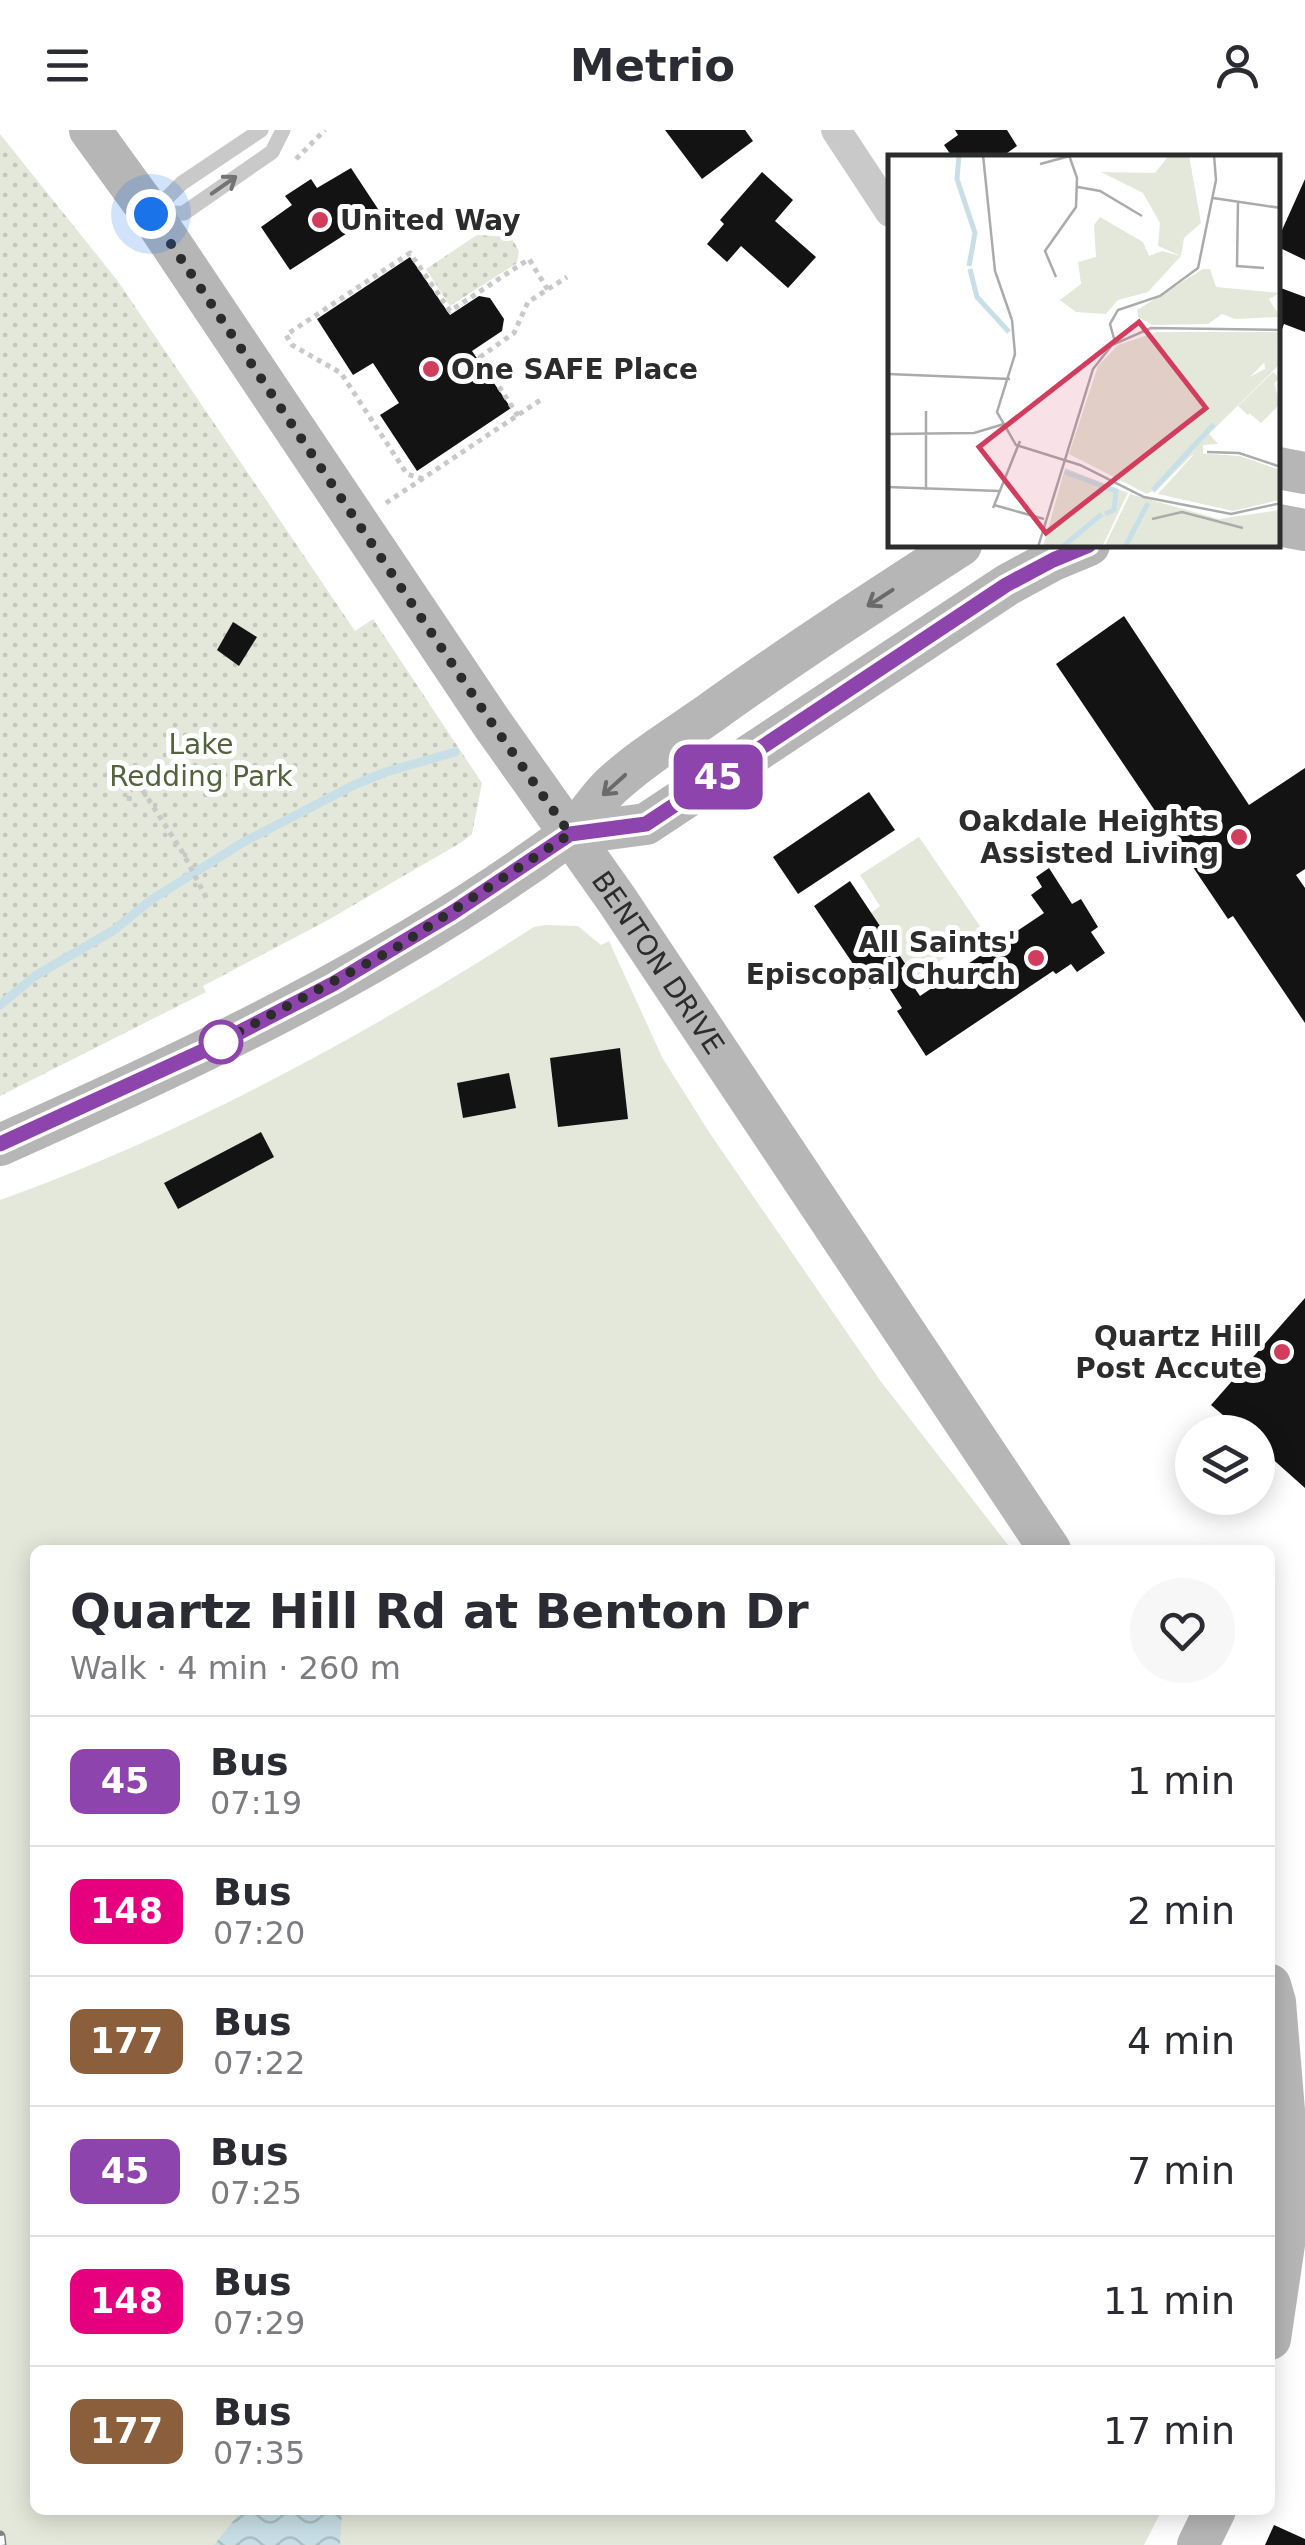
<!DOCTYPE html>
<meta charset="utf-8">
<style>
:root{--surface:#fff;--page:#f7f7f7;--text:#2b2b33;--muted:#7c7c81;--line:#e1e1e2}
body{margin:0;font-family:"DejaVu Sans",sans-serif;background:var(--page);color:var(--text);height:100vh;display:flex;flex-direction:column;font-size:38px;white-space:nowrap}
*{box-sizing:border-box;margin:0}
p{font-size:32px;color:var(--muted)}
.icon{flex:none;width:55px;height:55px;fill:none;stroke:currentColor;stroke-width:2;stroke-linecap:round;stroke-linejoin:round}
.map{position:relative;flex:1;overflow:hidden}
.sheet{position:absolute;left:30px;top:1415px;width:1245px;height:970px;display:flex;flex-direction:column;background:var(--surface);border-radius:15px;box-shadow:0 5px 25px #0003}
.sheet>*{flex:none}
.badge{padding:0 20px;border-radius:15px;font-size:35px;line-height:65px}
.controls{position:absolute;left:1175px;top:1285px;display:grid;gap:20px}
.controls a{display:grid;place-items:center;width:100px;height:100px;border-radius:50%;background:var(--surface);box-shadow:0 5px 25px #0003;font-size:50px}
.you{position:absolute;width:50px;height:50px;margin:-25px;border:8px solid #fff;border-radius:50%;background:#1a73e8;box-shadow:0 0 0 15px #1a73e833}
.map>.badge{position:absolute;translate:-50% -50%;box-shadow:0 0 0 5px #fff}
.round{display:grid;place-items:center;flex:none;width:105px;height:105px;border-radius:52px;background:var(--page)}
.headline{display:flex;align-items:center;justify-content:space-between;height:170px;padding:0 40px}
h1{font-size:48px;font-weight:800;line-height:75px}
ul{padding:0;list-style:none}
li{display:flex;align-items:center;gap:30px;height:130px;padding:0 40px;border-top:2px solid var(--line)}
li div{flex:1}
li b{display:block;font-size:38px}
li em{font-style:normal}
li .badge{min-width:110px;font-weight:700;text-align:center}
header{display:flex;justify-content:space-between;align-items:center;height:130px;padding:0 40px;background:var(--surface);font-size:45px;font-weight:800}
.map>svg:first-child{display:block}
</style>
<header><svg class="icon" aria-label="menu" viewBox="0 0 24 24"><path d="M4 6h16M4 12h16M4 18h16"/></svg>Metrio<svg class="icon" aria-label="person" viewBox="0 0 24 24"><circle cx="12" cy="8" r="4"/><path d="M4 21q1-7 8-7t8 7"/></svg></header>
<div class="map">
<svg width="1305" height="2415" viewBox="0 0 1305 2415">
<defs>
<pattern id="park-dots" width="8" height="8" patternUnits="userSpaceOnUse" patternTransform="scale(2.5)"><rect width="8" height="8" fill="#e4e8da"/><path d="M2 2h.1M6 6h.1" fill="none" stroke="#c4c7bb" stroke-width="1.8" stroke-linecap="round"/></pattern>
<pattern id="water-waves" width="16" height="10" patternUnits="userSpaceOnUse" patternTransform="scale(2.5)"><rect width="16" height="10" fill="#c8dfe7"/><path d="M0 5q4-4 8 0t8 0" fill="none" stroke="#acc0c6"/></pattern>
</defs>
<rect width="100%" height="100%" fill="#fff"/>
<g fill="#e4e8da">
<polygon points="919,707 984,802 909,851 901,838 906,834 871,783 880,776 860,745"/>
<path d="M545,795L578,796L601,815L609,811L663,929L711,1005L879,1249L1012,1420H35V2380H1162L1144,2415H0V1070C189,1002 366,905 534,797Z"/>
</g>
<g fill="url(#park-dots)">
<polygon points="0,4 117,150 355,501 373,489 482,653 472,704 462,712 328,790 203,856 206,862 0,966"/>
<polygon points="477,105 511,107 519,121 517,133 450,176 426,139"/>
</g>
<polygon fill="url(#water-waves)" points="242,2380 342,2380 340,2415 214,2415"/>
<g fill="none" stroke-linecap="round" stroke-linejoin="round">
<polyline stroke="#c8dfe7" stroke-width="9" points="0,875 35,846 114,800 151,770 242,713 354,655 386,642 455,622"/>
</g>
<g fill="#131313">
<polygon points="665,0 745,0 753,11 702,49"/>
<polygon points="955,0 1007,0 1017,16 1000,28 953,28 944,15 958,5"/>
<polygon points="351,38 380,82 290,140 261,97 292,75 285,66 311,49 317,58"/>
<polygon points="762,42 793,70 775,91 816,127 788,158 741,116 727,132 707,114 724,94 720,90"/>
<polygon points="1305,49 1305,130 1278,117 1278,109"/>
<polygon points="410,127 450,185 479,166 490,168 504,189 502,201 472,221 511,278 417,341 380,285 399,273 373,233 353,245 317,189"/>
<polygon points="1278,157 1305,167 1305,202 1284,194 1278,210"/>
<polygon points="1124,486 1249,675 1305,638 1305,739 1296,745 1305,758 1305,893 1233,786 1228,789 1056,534"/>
<polygon points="233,492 257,507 239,536 217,520"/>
<polygon points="869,662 895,700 798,764 773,727"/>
<polygon points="1049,738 1072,774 1081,769 1098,797 1091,802 1105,823 1077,842 1071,834 1056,844 1053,841 926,926 897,881 902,878 884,850 870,859 814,776 850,751 906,835 901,838 920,866 1044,783 1031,765 1042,757 1036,747"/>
<polygon points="620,918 628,989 558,997 550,928"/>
<polygon points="509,943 516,978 463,988 457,953"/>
<polygon points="261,1002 274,1027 178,1079 164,1053"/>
<polygon points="1305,1168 1305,1358 1258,1316 1258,1302 1243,1302 1211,1275"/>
<polygon points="1274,2395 1305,2409 1305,2415 1265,2415"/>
</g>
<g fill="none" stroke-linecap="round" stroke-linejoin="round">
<g stroke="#c9c9c9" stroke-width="5" stroke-dasharray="5 5" stroke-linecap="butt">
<polyline points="296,29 325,0"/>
<polyline points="518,286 480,227 514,203 528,172 567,147"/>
<polyline points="423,349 407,344 341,243 292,215 286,205 410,123 450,181 529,129 548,160"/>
<polyline points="386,373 542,269"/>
<polyline points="129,671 130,661 138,653 183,723 207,769"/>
</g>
<g stroke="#c9c9c9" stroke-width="15">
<polyline points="154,81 182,53 261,0"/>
<polyline points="160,84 184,83 272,22 283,0"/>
</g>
<polyline stroke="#c9c9c9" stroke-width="30" points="836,0 890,82"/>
<g stroke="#b6b6b6" stroke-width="42">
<path id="s1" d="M90,0L151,84L491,592L617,770L1050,1420"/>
<polyline points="1278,338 1305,343"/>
<polyline points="1278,395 1305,400"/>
<polyline points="570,704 646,694 1007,455 1053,430 1089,415"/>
<path d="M0,1015C196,928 393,835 566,707C584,693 595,671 611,656C640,629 676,607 709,584C791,525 876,470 961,415"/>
<polyline points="1270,1855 1275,1872 1289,2041 1286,2101 1270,2209"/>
<polyline points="1198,2415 1215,2380"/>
</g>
<g stroke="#818181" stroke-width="11">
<polyline id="rail" points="0,2406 1,2415"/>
</g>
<use href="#rail" stroke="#fff" stroke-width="8" stroke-dasharray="22" stroke-linecap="butt"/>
</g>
<defs><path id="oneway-shaft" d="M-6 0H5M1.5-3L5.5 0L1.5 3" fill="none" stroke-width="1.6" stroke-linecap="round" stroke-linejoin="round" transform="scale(2.5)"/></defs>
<use stroke="#737373" href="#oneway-shaft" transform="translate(224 55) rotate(-35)"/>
<g stroke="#6a6a6a">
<use href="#oneway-shaft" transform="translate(880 468) rotate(147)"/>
<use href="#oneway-shaft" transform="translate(614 655) rotate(138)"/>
</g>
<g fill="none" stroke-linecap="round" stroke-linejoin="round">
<g stroke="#fff" stroke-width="22">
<polyline id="line" points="0,1014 205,920 333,854 452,783 570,704 646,694 1006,455 1053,430 1089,415"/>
</g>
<use href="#line" stroke="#8e44ad" stroke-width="15"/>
<polyline stroke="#2c2c2c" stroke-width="10" stroke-dasharray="0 18" points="151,84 491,592 570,704 394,819 205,920 221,912"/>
</g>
<g fill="#d33d5d" stroke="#fff" stroke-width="4">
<circle cx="320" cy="90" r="10"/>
<circle cx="431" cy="239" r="10"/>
<circle cx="1239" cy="707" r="10"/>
<circle cx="1036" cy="828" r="10"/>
<circle cx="1282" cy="1222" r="10"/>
</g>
<circle fill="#fff" stroke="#8e44ad" stroke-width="5" cx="221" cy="912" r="20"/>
<g text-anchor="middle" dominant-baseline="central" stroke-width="10" stroke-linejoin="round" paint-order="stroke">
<g font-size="28" font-weight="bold" fill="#2c2c2c" stroke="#fff" text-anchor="end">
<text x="340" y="90" text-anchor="start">United Way</text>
<text x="451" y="239" text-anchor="start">One SAFE Place</text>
<text x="1219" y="691">Oakdale Heights<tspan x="1219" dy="32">Assisted Living</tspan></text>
<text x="1016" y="812">All Saints'<tspan x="1016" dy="32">Episcopal Church</tspan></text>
<text x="1262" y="1206">Quartz Hill<tspan x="1262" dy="32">Post Accute</tspan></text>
</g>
<g font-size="28" fill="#54623e" stroke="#fff">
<text x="201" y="614">Lake<tspan x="201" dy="32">Redding Park</tspan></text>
</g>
<g font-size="28" fill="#2c2c2c" stroke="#fff">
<text stroke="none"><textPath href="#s1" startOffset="1008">BENTON DRIVE</textPath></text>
</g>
</g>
<g transform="translate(888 25)">
<rect width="392" height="392" fill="#fff"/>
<path d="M212,62L255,87L261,101L274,96L293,101L260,137L230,145L218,159L188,157L172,145L193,129L190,107L208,102L206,70ZM269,177H392V191L258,329L266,335L259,339L181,299L210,211L230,190ZM386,228L392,249L373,268L361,258ZM307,298L352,301L392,315V345L345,356L270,339Z" fill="#e4e8da"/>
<path d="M281,0H301L313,68L296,83L293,101L270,91L272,68L255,38L213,17L267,18ZM315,114H322L328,132L392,138L381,144L392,162L347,164L334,159L320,169L264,170L250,162L249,155ZM392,191V209L321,279L330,289L315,290V300H304L266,338L258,329L358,224L377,214L376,206Z" fill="#e4e8da"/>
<path d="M177,313L240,338L214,392H155ZM242,339L331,364L392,355V392H216Z" fill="#e4e8da"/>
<path d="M385,217L391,223L360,260L350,251Z" fill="#e4e8da"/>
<path fill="none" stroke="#c8dfe7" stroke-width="5" d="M71,0L69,24L87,78L81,111M82,114L89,142L121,177M177,317L228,336L226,355L217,359M265,335L326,269M174,392L214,359M237,392L260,348"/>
<path fill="none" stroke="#ababab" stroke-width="2.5" d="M95,0L107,116L124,165M152,9L182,1M190,32L212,36L254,61M325,43L393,53M350,46L349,111L376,113M168,122L157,96L188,52L189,23L181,0M124,165L127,199L109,257L128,290L192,310L256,342L343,359L393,348M227,187L222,169L230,155L272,141L310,113L328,25L326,0M0,219L122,224M38,256V335M0,279L86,278L116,269M319,297L351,298L393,312M0,332L111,336M106,350L156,364M105,353L132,286M264,364L294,357L355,373M150,392L205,214L224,190L263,173L393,175"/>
<path fill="#d33d5d" fill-opacity="0.15" stroke="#d33d5d" stroke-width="5" d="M251,167L318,253L158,378L91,292Z"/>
<rect width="392" height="392" fill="none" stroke="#2c2c2c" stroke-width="5"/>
</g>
</svg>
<div class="controls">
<a><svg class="icon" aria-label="layers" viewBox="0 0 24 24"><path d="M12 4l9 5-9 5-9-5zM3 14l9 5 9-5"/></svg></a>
</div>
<div class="you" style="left:151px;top:84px"></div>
<b class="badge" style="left:718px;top:647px;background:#8e44ad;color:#fff">45</b>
<section class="sheet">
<div class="headline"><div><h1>Quartz Hill Rd at Benton Dr</h1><p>Walk · 4 min · 260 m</p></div><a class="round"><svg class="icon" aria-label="heart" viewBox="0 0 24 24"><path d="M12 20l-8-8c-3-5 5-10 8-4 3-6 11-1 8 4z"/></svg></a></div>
<ul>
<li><span class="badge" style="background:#8e44ad;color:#fff">45</span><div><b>Bus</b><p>07:19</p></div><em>1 min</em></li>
<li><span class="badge" style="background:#e6007e;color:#fff">148</span><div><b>Bus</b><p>07:20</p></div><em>2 min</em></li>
<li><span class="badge" style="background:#8b5e3c;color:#fff">177</span><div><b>Bus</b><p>07:22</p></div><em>4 min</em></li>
<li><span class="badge" style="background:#8e44ad;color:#fff">45</span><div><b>Bus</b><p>07:25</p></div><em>7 min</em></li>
<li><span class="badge" style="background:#e6007e;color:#fff">148</span><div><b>Bus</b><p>07:29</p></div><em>11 min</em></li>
<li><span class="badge" style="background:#8b5e3c;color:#fff">177</span><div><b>Bus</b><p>07:35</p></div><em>17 min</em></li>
</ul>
</section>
</div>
